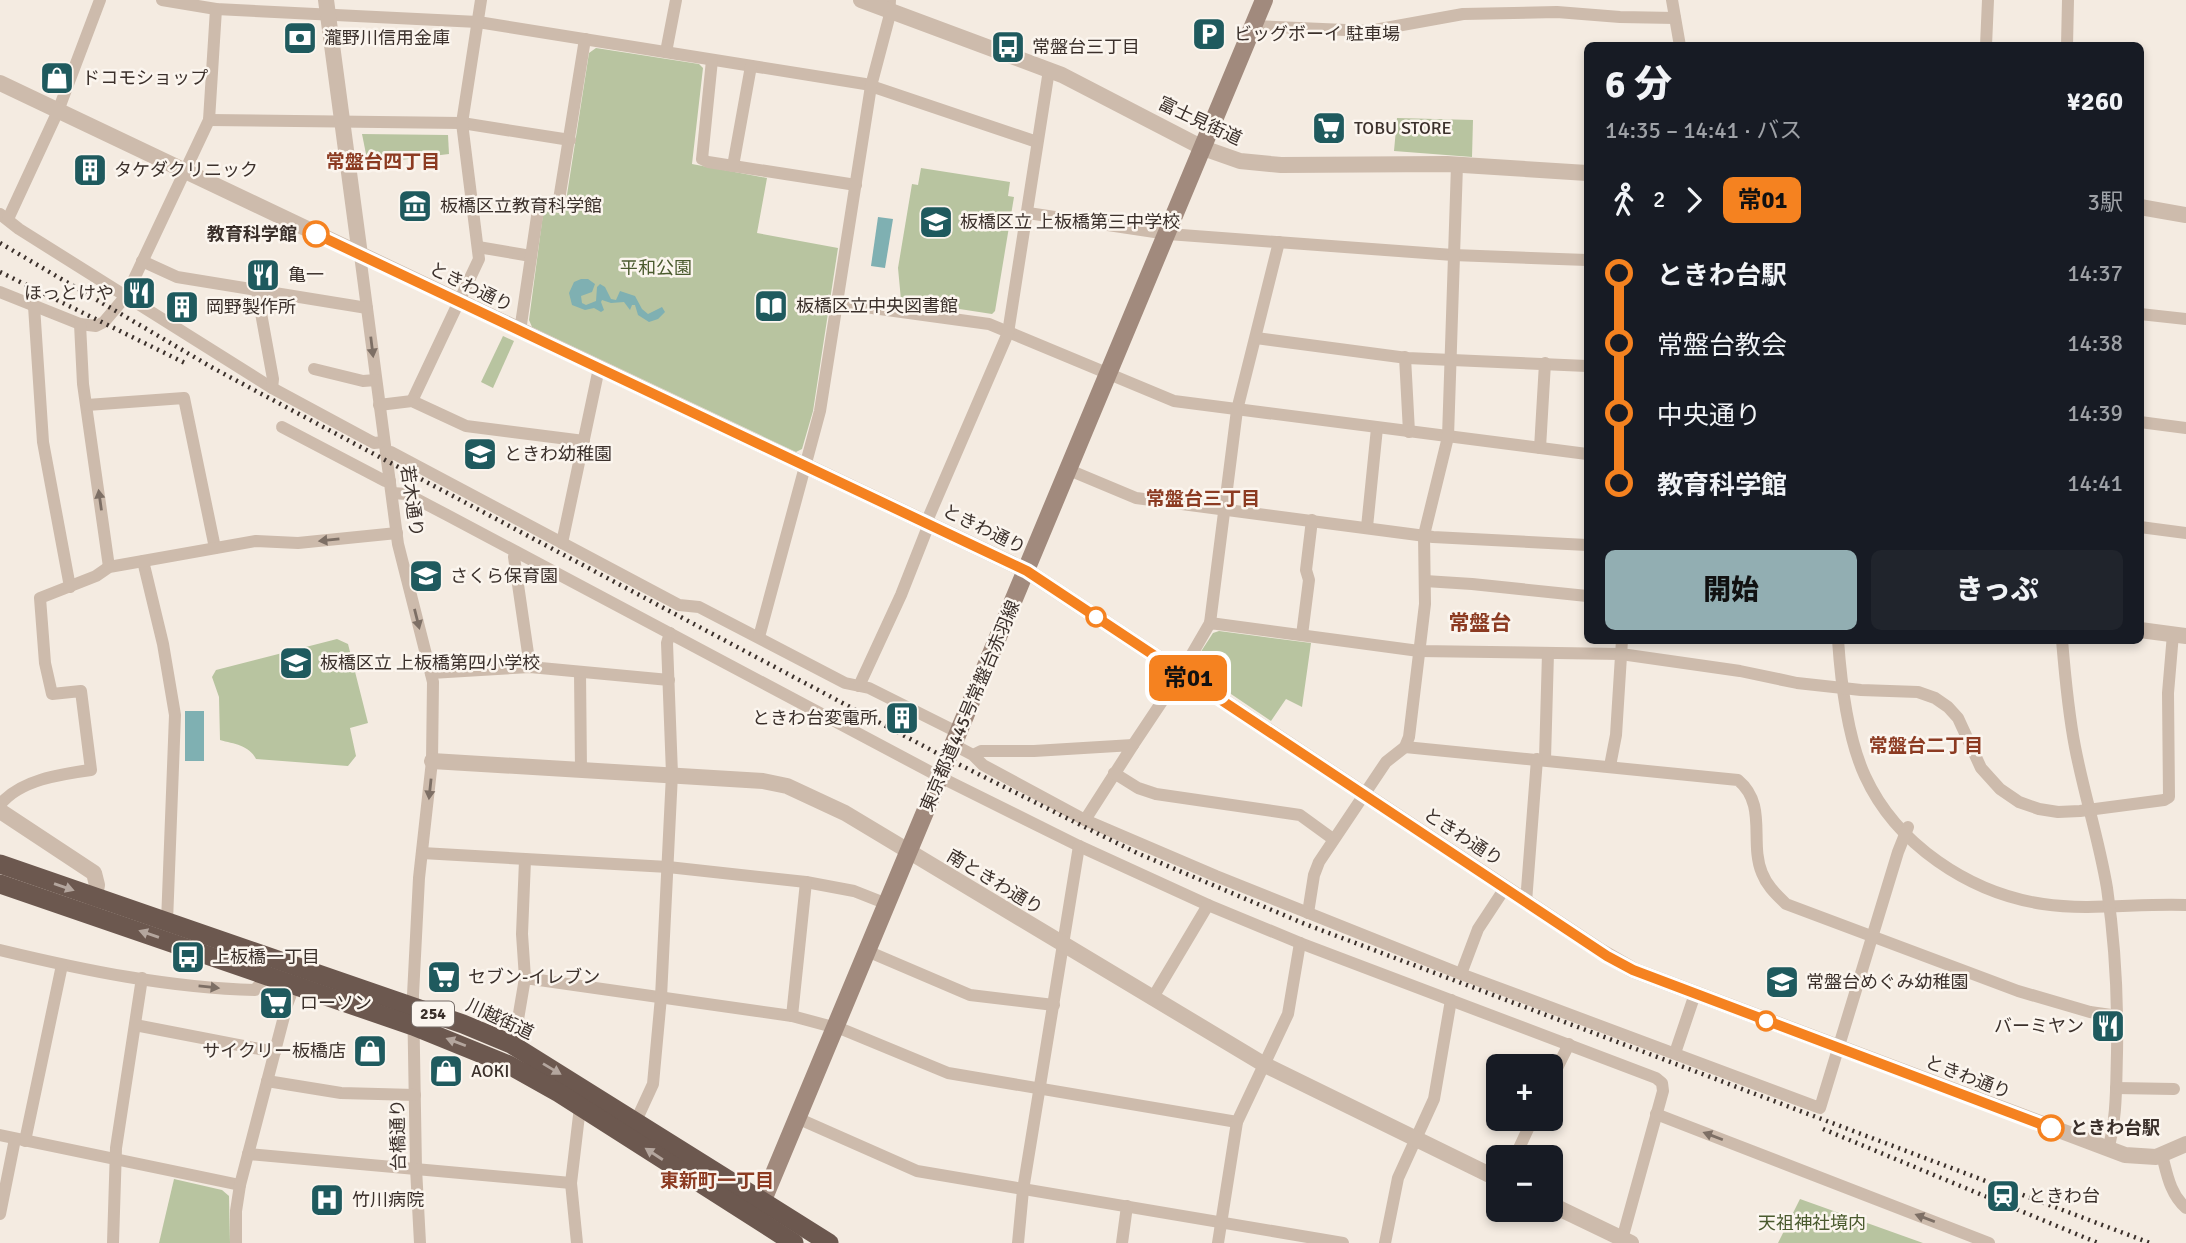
<!DOCTYPE html>
<html lang="ja">
<meta charset="utf-8">
<style>
:root{--surface:#171b24;--page:#20242c;--text:#f1f3f6;--muted:#9ea1a6;--accent:#92aeb2}
body{margin:0;font-family:Signika,"Noto Sans JP",sans-serif;background:var(--page);color:var(--text);height:100vh;display:flex;flex-direction:column;font-size:26px;white-space:nowrap}
*{box-sizing:border-box;margin:0}
p{font-size:23px;color:var(--muted)}
.icon{flex:none;width:38px;height:38px;fill:none;stroke:currentColor;stroke-width:2;stroke-linecap:round;stroke-linejoin:round}
.map{position:relative;flex:1;overflow:hidden}
.details{position:absolute;left:1584px;top:42px;width:560px;height:602px;display:flex;flex-direction:column;background:var(--surface);border-radius:10px;box-shadow:0 4px 10px #0003}
.details>*{flex:none}
.badge{padding:0 14px;border-radius:10px;font-size:24px;line-height:46px}
.buttons{position:absolute;left:1486px;top:1054px;display:grid;gap:14px}
.buttons a{display:grid;place-items:center;width:77px;height:77px;border-radius:10px;background:var(--surface);box-shadow:0 4px 10px #0003;font-size:35px}
.map>.badge{position:absolute;translate:-50% -50%;box-shadow:0 0 0 4px #fff}
.legs{display:flex;align-items:center;gap:10px;height:77px;padding:0 21px;font-size:23px}
.legs p{margin-inline-start:auto}
.summary{display:flex;align-items:center;justify-content:space-between;height:119px;padding:0 21px}
h1{font-size:38px;font-weight:800;line-height:52px}
.action{display:flex;gap:14px;margin-top:auto;padding:14px 21px}
.action a{flex:1;height:80px;border-radius:10px;background:var(--accent);color:#111;font-size:28px;font-weight:800;line-height:80px;text-align:center}
.action a+a{background:var(--page);color:var(--text)}
ul{padding:0 21px;list-style:none}
li{display:flex;align-items:center;gap:24px;height:70px;font-size:26px}
li i{display:grid;place-items:center;width:10px;height:100%;margin:0 9px;background:currentColor}
li i::after{content:'';width:18px;height:18px;margin:-9px;border:5px solid;border-radius:50%;background:var(--surface)}
li p{margin-inline-start:auto}
li:first-child i{background:linear-gradient(#0000 50%,currentColor 0)}
li:last-child i{background:linear-gradient(currentColor 50%,#0000 0)}
.map>svg:first-child{display:block}
</style>
<div class="map">
<svg width="2186" height="1243" viewBox="0 0 2186 1243">
<rect width="100%" height="100%" fill="#f4ebe1"/>
<g fill="#b8c4a0">
<polygon points="596,48 699,64 703,68 692,164 767,178 757,233 838,248 813,411 802,449 796,452 532,327 529,320 543,214 547,211 564,214 589,53"/>
<polygon points="1397,118 1473,120 1472,157 1394,151"/>
<polygon points="362,134 448,135 449,154 368,164"/>
<polygon points="921,168 1010,182 1008,196 1014,197 995,311 992,314 901,300 898,268 912,184 918,185"/>
<polygon points="503,336 514,341 493,388 481,382"/>
<polygon points="1219,631 1311,643 1302,707 1286,699 1271,721 1191,667 1213,633"/>
<path d="M337,639L348,644L368,723L350,728L356,756L348,766L256,759C249,745 234,744 220,740L219,697L212,677L216,670Z"/>
<polygon points="174,1179 222,1190 229,1196 230,1243 159,1243"/>
<polygon points="1800,1199 1923,1243 1778,1243"/>
</g>
<g fill="#7fb0b2">
<polygon points="878,217 893,219 885,268 871,266"/>
<polygon points="581,279 588,279 595,284 592,292 581,296 582,303 586,305 596,301 597,287 600,284 605,287 611,299 616,300 620,291 635,296 642,309 648,314 662,307 665,312 658,319 649,322 638,315 635,305 632,305 630,310 624,302 611,303 602,300 601,302 604,310 601,312 594,308 585,310 572,305 569,293 574,282"/>
<rect x="185" y="711" width="19" height="50"/>
</g>
<g fill="none" stroke-linecap="round" stroke-linejoin="round">
<g stroke="#cdbbac" stroke-width="12">
<polyline points="162,0 216,9 478,22 865,84 1037,142"/>
<polyline points="1672,0 1680,46"/>
<polyline points="1253,26 1369,31 1463,14 1557,12 1620,17 1675,18"/>
<polyline points="1986,46 1988,0"/>
<polyline points="2067,46 2068,0"/>
<polyline points="666,52 676,0"/>
<polyline points="712,60 702,159 708,162 856,185"/>
<polyline points="209,120 462,123 570,140"/>
<polyline points="733,166 751,66"/>
<polyline points="1028,213 1168,234 1453,255 1587,260"/>
<polyline points="0,214 19,229 272,388 374,443 384,442"/>
<polyline points="8,219 58,111 100,0"/>
<polyline points="478,247 531,256"/>
<polyline points="360,255 398,544 433,682 432,761 419,878 413,995 416,1168 420,1243"/>
<polyline points="142,261 177,277 367,308"/>
<polyline points="257,291 273,379 272,388"/>
<polyline points="0,292 80,324 96,326 104,322 126,296 209,120 216,9"/>
<polyline points="836,303 989,324 1174,401 1587,454"/>
<polyline points="34,306 43,442 70,587"/>
<polyline points="2140,314 2186,319"/>
<polyline points="80,324 83,384 109,567"/>
<polyline points="520,331 539,203 558,206 585,39"/>
<polyline points="1256,338 1407,358 1587,366"/>
<polyline points="1405,357 1409,432"/>
<polyline points="314,369 363,381 376,380"/>
<polyline points="412,401 479,259 462,123 481,0"/>
<polyline points="87,405 184,398 215,548"/>
<polyline points="379,405 412,401 466,426 584,441"/>
<polyline points="2140,422 2186,428"/>
<polyline points="282,427 385,481 390,481"/>
<polyline points="1540,448 1545,363"/>
<polyline points="386,452 391,452 679,605 699,607 845,683 869,688 959,733"/>
<polyline points="1069,470 1136,498 1433,537 1587,545"/>
<polyline points="392,493 407,494 447,515 940,777 1079,846 1208,905 1300,943 1656,1078 1662,1083 1663,1091 1621,1243"/>
<polyline points="926,523 1008,333 1049,70"/>
<polyline points="1367,527 1377,428"/>
<polyline points="2140,527 2186,533"/>
<polyline points="562,543 599,368"/>
<polyline points="516,552 514,557 530,667"/>
<polyline points="143,561 163,644 175,715 167,922"/>
<polyline points="1425,581 1472,584 1587,596"/>
<polyline points="1210,623 1237,410 1279,242"/>
<polyline points="1302,635 1309,580 1306,570 1312,520"/>
<polyline points="759,637 820,411 871,86 889,18 890,0"/>
<path d="M1838,640C1841,683 1847,737 1865,776C1896,844 1969,893 2043,904C2090,911 2139,903 2186,905"/>
<path d="M2062,640C2065,676 2068,711 2075,747C2084,794 2099,840 2107,888C2115,943 2118,998 2117,1053C2116,1085 2117,1119 2108,1149"/>
<polyline points="580,672 581,769"/>
<polyline points="431,673 530,667 669,680"/>
<polyline points="859,686 901,595 929,524"/>
<polyline points="954,745 973,755 983,765 1085,820 1133,745 1034,751 981,751 973,755"/>
<polyline points="1133,745 1181,673 1210,623 1419,651 1621,654 1740,671 1797,683 1861,690 1918,692 1935,698 1948,707 1958,718 1981,768 2000,789 2019,802 2039,809 2058,812 2080,811 2164,800 2169,797 2168,693 2173,634"/>
<path d="M1405,747L1738,780C1768,805 1749,842 1762,873C1767,886 1776,894 1786,904L2018,991L2090,1012L2118,1016"/>
<polyline points="1545,759 1548,653"/>
<polyline points="1610,766 1616,735 1622,640"/>
<polyline points="1114,773 1138,788 1156,794 1300,815 1333,839"/>
<path d="M0,805C19,780 61,774 91,770L81,691L52,694L45,663L40,598L96,576L109,567L143,561L256,541L298,543L397,533"/>
<polyline points="1085,820 1216,876 1461,974 1820,1108 1898,852 1908,827"/>
<polyline points="422,853 668,867 806,882 854,891 887,904"/>
<polyline points="525,860 522,934 525,978"/>
<polyline points="1526,902 1537,759"/>
<polyline points="1308,913 1314,875 1319,862 1386,762 1405,747 1409,737 1425,604 1424,535 1448,437 1457,165"/>
<path d="M0,950C83,970 170,988 255,990L267,975"/>
<polyline points="867,951 970,995 1054,1005"/>
<polyline points="1461,974 1478,929 1505,888"/>
<polyline points="1152,999 1208,905"/>
<polyline points="792,1016 806,882"/>
<polyline points="135,1025 275,1052"/>
<polyline points="511,1044 515,1037 525,978 792,1016 844,1030 948,1073 1237,1122"/>
<polyline points="1675,1053 1695,994"/>
<polyline points="267,1081 341,1093 415,1095"/>
<polyline points="1550,1082 1569,1044"/>
<polyline points="2116,1088 2174,1089"/>
<polyline points="1656,1114 1989,1243"/>
<polyline points="797,1118 917,1171 1343,1243"/>
<polyline points="636,1121 653,1084 661,997 672,774 667,643 670,633"/>
<polyline points="0,1135 240,1185"/>
<polyline points="25,1141 62,965"/>
<polyline points="248,1154 571,1183"/>
<path d="M2162,1155C2167,1174 2170,1194 2186,1208"/>
<polyline points="1515,1157 1533,1118"/>
<polyline points="0,1214 15,1139"/>
<polyline points="113,1243 116,1148 142,978"/>
<polyline points="236,1243 236,1211 240,1185 287,1005 297,978"/>
<polyline points="577,1243 571,1183 580,1107"/>
<polyline points="1018,1243 1023,1190 1079,846"/>
<polyline points="1122,1243 1127,1206"/>
<polyline points="1218,1243 1237,1122 1288,1014 1300,943"/>
<polyline points="1385,1243 1398,1178 1434,1099 1451,1000"/>
</g>
<g stroke="#cdbbac" stroke-width="16">
<polyline points="326,0 360,255"/>
<polyline points="861,0 1062,75 1203,148 1240,161 1281,165 1447,164 1587,173"/>
<polyline points="0,83 1027,571 1600,951 1633,970 2125,1155 2156,1157 2186,1144"/>
<polyline points="2140,207 2186,215"/>
<polyline points="2140,630 2186,636"/>
<polyline points="432,761 763,781 787,786 845,813 1265,1065 1498,1179"/>
<polyline points="0,811 94,873 97,885 93,907"/>
<polyline points="1550,1204 1631,1243"/>
</g>
<polyline stroke="#a18a7d" stroke-width="18" points="758,1212 1264,0"/>
<g stroke="#6c584f" stroke-width="19">
<polyline points="0,864 463,1024 511,1044 829,1243"/>
<polyline points="0,884 413,1026 509,1065 559,1093 794,1243"/>
</g>
<g stroke="#3b302b" stroke-width="4.5" stroke-dasharray="2 5" stroke-linecap="butt">
<polyline points="0,243 213,368 387,461 948,759 1137,853 1305,924 2150,1243"/>
<polyline points="0,272 187,364"/>
<polyline points="1823,1129 2098,1243"/>
</g>
</g>
<defs><path id="oneway-solid" d="M-6-.8H1V-3.2L6.5 0L1 3.2V.8H-6Z" transform="scale(1.75)"/></defs>
<g fill="#7d6f65">
<use href="#oneway-solid" transform="translate(372 347) rotate(83)"/>
<use href="#oneway-solid" transform="translate(100 500) rotate(-98)"/>
<use href="#oneway-solid" transform="translate(329 540) rotate(174)"/>
<use href="#oneway-solid" transform="translate(417 619) rotate(76)"/>
<use href="#oneway-solid" transform="translate(430 789) rotate(96)"/>
<use href="#oneway-solid" transform="translate(209 987) rotate(6)"/>
<use href="#oneway-solid" transform="translate(1713 1136) rotate(-159)"/>
<use href="#oneway-solid" transform="translate(1925 1218) rotate(-159)"/>
</g>
<g fill="#b4a69e">
<use href="#oneway-solid" transform="translate(64 887) rotate(19)"/>
<use href="#oneway-solid" transform="translate(149 934) rotate(-161)"/>
<use href="#oneway-solid" transform="translate(456 1042) rotate(-159)"/>
<use href="#oneway-solid" transform="translate(552 1069) rotate(31)"/>
<use href="#oneway-solid" transform="translate(654 1154) rotate(-147)"/>
</g>
<g fill="none" stroke-linecap="round" stroke-linejoin="round">
<g stroke="#fff" stroke-width="16">
<polyline id="line-1" points="316,234 1027,571 1607,956 1633,970 2051,1128"/>
</g>
<use href="#line-1" stroke="#f58220" stroke-width="10"/>
</g>
<defs>
<g id="parking-square" transform="scale(1.75)"><rect x="-9" y="-9" width="18" height="18" rx="4" fill="#1f5a5e" stroke="#fbf5ee"/><path d="M-3.5-5.5H1a3.5 3.5 0 0 1 0 7H-1V5.5H-3.5ZM-1-3.4V-.6H.8a1.4 1.4 0 0 0 0-2.8Z" fill="#fff"/></g>
<g id="bank-square" transform="scale(1.75)"><rect x="-9" y="-9" width="18" height="18" rx="4" fill="#1f5a5e" stroke="#fbf5ee"/><path d="M-6-4H6V4H-6ZM0-2.3a2.3 2.3 0 1 0 0 4.6a2.3 2.3 0 1 0 0-4.6Z" fill="#fff"/></g>
<g id="bus-square" transform="scale(1.75)"><rect x="-9" y="-9" width="18" height="18" rx="4" fill="#1f5a5e" stroke="#fbf5ee"/><path d="M-5-6H5V4H4V6H2V4H-2V6H-4V4H-5ZM-3.5-4V0h7V-4ZM-3.5 1.2v1.5H-2V1.2ZM2 1.2v1.5H3.5V1.2Z" fill="#fff"/></g>
<g id="shop-square" transform="scale(1.75)"><rect x="-9" y="-9" width="18" height="18" rx="4" fill="#1f5a5e" stroke="#fbf5ee"/><path d="M-5-2.5h2.3a2.7 3.5 0 0 1 5.4 0H5L5.5 6h-11ZM-1.5-2.5h3a1.5 2.3 0 0 0-3 0Z" fill="#fff"/></g>
<g id="supermarket-square" transform="scale(1.75)"><rect x="-9" y="-9" width="18" height="18" rx="4" fill="#1f5a5e" stroke="#fbf5ee"/><path d="M-6-5.5h2.5l.6 2H6L4.5 2H-2.5L-4.4-4H-6ZM-1.5 3.2a1.3 1.3 0 1 0 .1 0ZM3 3.2a1.3 1.3 0 1 0 .1 0Z" fill="#fff"/></g>
<g id="building-square" transform="scale(1.75)"><rect x="-9" y="-9" width="18" height="18" rx="4" fill="#1f5a5e" stroke="#fbf5ee"/><path d="M-4-6H4V6H1V3H-1V6H-4ZM-2.5-4.3h1.7v1.8h-1.7ZM.8-4.3h1.7v1.8H.8ZM-2.5-1h1.7V.8h-1.7ZM.8-1h1.7V.8H.8Z" fill="#fff"/></g>
<g id="museum-square" transform="scale(1.75)"><rect x="-9" y="-9" width="18" height="18" rx="4" fill="#1f5a5e" stroke="#fbf5ee"/><path d="M0-6L6-3V-2H-6V-3ZM-5-1h2V3h-2ZM-1-1h2V3h-2ZM3-1h2V3H3ZM-6 4H6V6H-6Z" fill="#fff"/></g>
<g id="school-square" transform="scale(1.75)"><rect x="-9" y="-9" width="18" height="18" rx="4" fill="#1f5a5e" stroke="#fbf5ee"/><path d="M0-5L7-2L0 1L-7-2ZM-4 1L0 2.5L4 1V4Q0 6-4 4Z" fill="#fff"/></g>
<g id="restaurant-square" transform="scale(1.75)"><rect x="-9" y="-9" width="18" height="18" rx="4" fill="#1f5a5e" stroke="#fbf5ee"/><path d="M-5-6h1v4h1v-4h1v4h1v-4h1v5L-1.5 .5V6h-2V.5L-5-1ZM5-6V6H3V1.5H1.5Q1.5-4 5-6Z" fill="#fff"/></g>
<g id="library-square" transform="scale(1.75)"><rect x="-9" y="-9" width="18" height="18" rx="4" fill="#1f5a5e" stroke="#fbf5ee"/><path d="M-6-4Q-3-5.5-.7-3.5V5Q-3 3-6 4ZM6-4Q3-5.5 .7-3.5V5Q3 3 6 4Z" fill="#fff"/></g>
<g id="station-square" transform="scale(1.75)"><rect x="-9" y="-9" width="18" height="18" rx="4" fill="#1f5a5e" stroke="#fbf5ee"/><path d="M-3-6H3Q5-6 5-4V2Q5 4 3 4L4.5 6H3L1.5 4h-3L-3 6H-4.5L-3 4Q-5 4-5 2V-4Q-5-6-3-6ZM-3.5-4v3h7v-3ZM-3.5 1v1.5H-2V1ZM2 1v1.5H3.5V1Z" fill="#fff"/></g>
<g id="hospital-square" transform="scale(1.75)"><rect x="-9" y="-9" width="18" height="18" rx="4" fill="#1f5a5e" stroke="#fbf5ee"/><path d="M-5-5h3v3.5h4V-5h3V5h-3V1.5h-4V5h-3Z" fill="#fff"/></g>
</defs>
<g fill-rule="evenodd">
<use href="#parking-square" x="1209" y="34"/>
<use href="#bank-square" x="300" y="38"/>
<use href="#bus-square" x="1008" y="47"/>
<use href="#shop-square" x="57" y="78"/>
<use href="#supermarket-square" x="1329" y="128"/>
<use href="#building-square" x="90" y="170"/>
<use href="#museum-square" x="415" y="206"/>
<use href="#school-square" x="936" y="222"/>
<use href="#restaurant-square" x="263" y="275"/>
<use href="#restaurant-square" x="139" y="293"/>
<use href="#library-square" x="771" y="306"/>
<use href="#building-square" x="182" y="307"/>
<use href="#school-square" x="480" y="454"/>
<use href="#school-square" x="426" y="576"/>
<use href="#school-square" x="296" y="663"/>
<use href="#building-square" x="902" y="718"/>
<use href="#bus-square" x="188" y="957"/>
<use href="#supermarket-square" x="444" y="977"/>
<use href="#school-square" x="1782" y="982"/>
<use href="#supermarket-square" x="276" y="1003"/>
<use href="#restaurant-square" x="2108" y="1026"/>
<use href="#shop-square" x="370" y="1051"/>
<use href="#shop-square" x="446" y="1071"/>
<use href="#station-square" x="2003" y="1196"/>
<use href="#hospital-square" x="327" y="1200"/>
</g>
<g fill="#fff" stroke="#f58220" stroke-width="3.5">
<circle cx="316" cy="234" r="12"/>
<circle cx="1096" cy="617" r="9"/>
<circle cx="1766" cy="1021" r="9"/>
<circle cx="2051" cy="1128" r="12"/>
</g>
<g text-anchor="middle" dominant-baseline="central" stroke-width="5" stroke-linejoin="round" paint-order="stroke">
<rect fill="#fbf5ee" stroke="#756b66" stroke-width="2" x="412" y="1001.5" width="42" height="25" rx="5"/>
<g font-size="16" font-weight="bold" fill="#3b302b">
<text x="433" y="1014">254</text>
</g>
<g font-size="18" fill="#3b302b" stroke="#fbf5ee" text-anchor="start">
<text x="1234" y="34">ビッグボーイ 駐車場</text>
<text x="324" y="38">瀧野川信用金庫</text>
<text x="1032" y="47">常盤台三丁目</text>
<text x="82" y="78">ドコモショップ</text>
<text x="1354" y="128">TOBU STORE</text>
<text x="114" y="170">タケダクリニック</text>
<text x="440" y="206">板橋区立教育科学館</text>
<text x="960" y="222">板橋区立 上板橋第三中学校</text>
<text x="288" y="275">亀一</text>
<text x="114" y="293" text-anchor="end">ほっとけや</text>
<text x="796" y="306">板橋区立中央図書館</text>
<text x="206" y="307">岡野製作所</text>
<text x="504" y="454">ときわ幼稚園</text>
<text x="450" y="576">さくら保育園</text>
<text x="320" y="663">板橋区立 上板橋第四小学校</text>
<text x="878" y="718" text-anchor="end">ときわ台変電所</text>
<text x="212" y="957">上板橋一丁目</text>
<text x="468" y="977">セブン-イレブン</text>
<text x="1806" y="982">常盤台めぐみ幼稚園</text>
<text x="300" y="1003">ローソン</text>
<text x="2084" y="1026" text-anchor="end">バーミヤン</text>
<text x="346" y="1051" text-anchor="end">サイクリー板橋店</text>
<text x="471" y="1071">AOKI</text>
<text x="2028" y="1196">ときわ台</text>
<text x="352" y="1200">竹川病院</text>
</g>
<g font-size="18" fill="#3b302b" stroke="#fbf5ee">
<text transform="translate(1200 121) rotate(25)">富士見街道</text>
<text transform="translate(471 287) rotate(26)">ときわ通り</text>
<text transform="translate(412 501) rotate(82)">若木通り</text>
<text transform="translate(984 529) rotate(26)">ときわ通り</text>
<text transform="translate(970 706) rotate(-67)">東京都道445号常盤台赤羽線</text>
<text transform="translate(1463 837) rotate(33)">ときわ通り</text>
<text transform="translate(995 882) rotate(31)">南ときわ通り</text>
<text transform="translate(500 1019) rotate(25)">川越街道</text>
<text transform="translate(1968 1077) rotate(21)">ときわ通り</text>
<text transform="translate(398 1135) rotate(-91)">台橋通り</text>
</g>
<g font-size="18" font-weight="bold" fill="#3b302b" stroke="#fbf5ee" text-anchor="end">
<text x="297" y="234">教育科学館</text>
<text x="2070" y="1128" text-anchor="start">ときわ台駅</text>
</g>
<g font-size="18" fill="#4a5a2e" stroke="#fbf5ee">
<text x="656" y="268">平和公園</text>
<text x="1812" y="1223">天祖神社境内</text>
</g>
<g font-size="19" font-weight="bold" fill="#8c3b22" stroke="#fbf5ee">
<text x="383" y="162">常盤台四丁目</text>
<text x="1203" y="499">常盤台三丁目</text>
<text x="1926" y="746">常盤台二丁目</text>
<text x="717" y="1181">東新町一丁目</text>
</g>
<g font-size="21" font-weight="bold" fill="#8c3b22" stroke="#fbf5ee">
<text x="1480" y="623">常盤台</text>
</g>
</g>
</svg>
<div class="buttons">
<a>+</a>
<a>−</a>
</div>
<b class="badge" style="left:1188px;top:678px;background:#f58220;color:#111">常01</b>
<section class="details">
<div class="summary"><div><h1>6 分</h1><p>14:35 – 14:41 · バス</p></div><b>¥260</b></div>
<div class="legs"><svg class="icon" aria-label="walk" viewBox="0 0 24 24"><circle cx="13" cy="4" r="2"/><path d="M13 8l-2 6 4 7M11 14l-3 7M7 12l3-4h3l4 4"/></svg>2<svg class="icon" aria-label="forward" viewBox="0 0 24 24"><path d="M9 5l7 7-7 7"/></svg><b class="badge" style="background:#f58220;color:#111">常01</b><p>3駅</p></div>
<ul>
<li><i style="color:#f58220"></i><b>ときわ台駅</b><p>14:37</p></li>
<li><i style="color:#f58220"></i><span>常盤台教会</span><p>14:38</p></li>
<li><i style="color:#f58220"></i><span>中央通り</span><p>14:39</p></li>
<li><i style="color:#f58220"></i><b>教育科学館</b><p>14:41</p></li>
</ul>
<div class="action"><a>開始</a><a>きっぷ</a></div>
</section>
</div>
